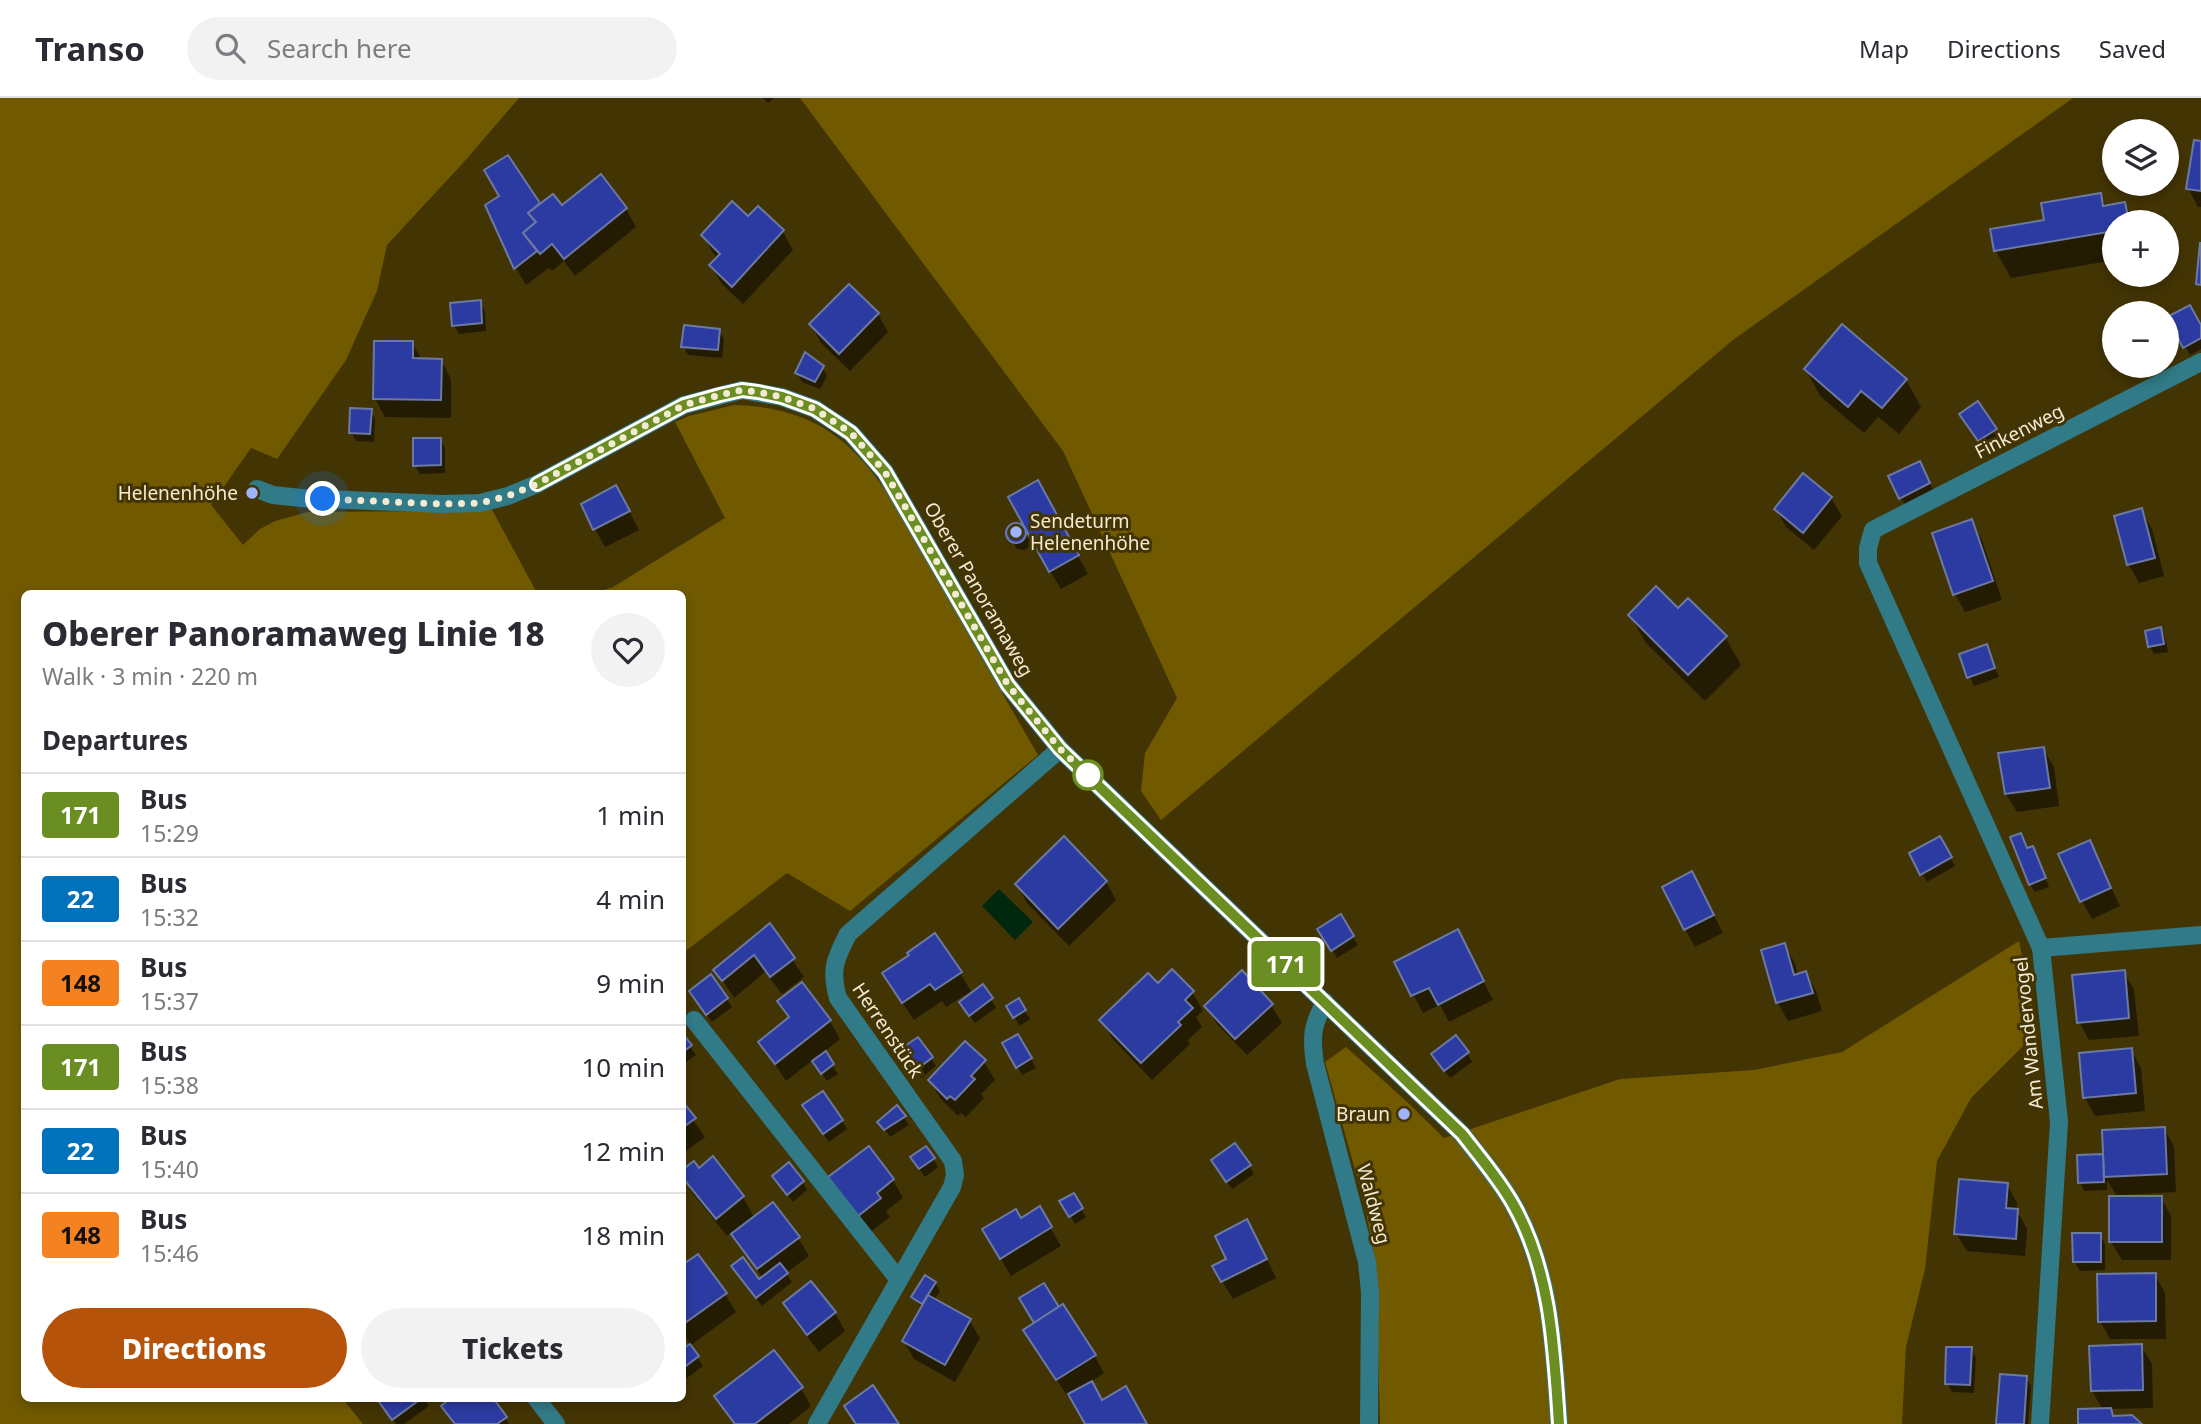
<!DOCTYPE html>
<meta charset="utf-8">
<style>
:root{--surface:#fff;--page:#f2f2f3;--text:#2b2b33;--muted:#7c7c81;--line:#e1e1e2;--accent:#b45309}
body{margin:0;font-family:"Noto Sans",sans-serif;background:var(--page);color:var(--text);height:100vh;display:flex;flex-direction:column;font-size:26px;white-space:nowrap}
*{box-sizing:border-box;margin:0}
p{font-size:23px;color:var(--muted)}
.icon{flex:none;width:38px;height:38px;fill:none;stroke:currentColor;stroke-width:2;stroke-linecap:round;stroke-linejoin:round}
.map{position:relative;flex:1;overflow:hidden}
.drawer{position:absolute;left:21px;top:492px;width:665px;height:812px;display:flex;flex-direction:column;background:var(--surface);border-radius:10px;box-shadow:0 4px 10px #0003}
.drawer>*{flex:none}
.badge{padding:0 14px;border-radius:5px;font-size:24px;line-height:46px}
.fabs{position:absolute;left:2102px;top:21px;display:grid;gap:14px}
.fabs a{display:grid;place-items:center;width:77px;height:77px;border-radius:50%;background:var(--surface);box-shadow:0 4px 10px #0003;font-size:35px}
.you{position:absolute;width:35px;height:35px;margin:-18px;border:5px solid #fff;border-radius:50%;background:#1a73e8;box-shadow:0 0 0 10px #1a73e833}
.map>.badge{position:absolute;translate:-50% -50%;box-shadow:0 0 0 4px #fff}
h2{padding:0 21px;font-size:26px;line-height:63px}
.round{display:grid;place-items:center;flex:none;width:74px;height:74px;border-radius:37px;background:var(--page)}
.summary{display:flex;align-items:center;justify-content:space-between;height:119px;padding:0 21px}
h1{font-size:33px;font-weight:800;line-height:52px}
.cta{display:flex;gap:14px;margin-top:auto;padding:14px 21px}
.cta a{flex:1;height:80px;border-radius:42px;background:var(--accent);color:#fff;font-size:28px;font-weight:800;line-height:80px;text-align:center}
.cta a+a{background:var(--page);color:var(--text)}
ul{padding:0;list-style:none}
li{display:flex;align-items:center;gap:21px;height:84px;padding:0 21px;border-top:2px solid var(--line)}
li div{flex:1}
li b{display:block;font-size:26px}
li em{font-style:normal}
li .badge{min-width:77px;font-weight:700;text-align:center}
header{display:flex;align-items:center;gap:42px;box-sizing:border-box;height:98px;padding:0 35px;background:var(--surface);border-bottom:2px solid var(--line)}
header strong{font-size:33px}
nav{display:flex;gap:38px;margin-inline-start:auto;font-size:24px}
.search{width:490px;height:63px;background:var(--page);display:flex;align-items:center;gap:18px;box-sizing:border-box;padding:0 24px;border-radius:38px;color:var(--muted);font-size:26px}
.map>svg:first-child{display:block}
</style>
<header>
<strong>Transo</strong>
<div class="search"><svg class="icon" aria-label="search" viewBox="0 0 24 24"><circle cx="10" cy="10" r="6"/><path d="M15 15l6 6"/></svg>Search here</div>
<nav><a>Map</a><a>Directions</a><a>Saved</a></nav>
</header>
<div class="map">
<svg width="2201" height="1326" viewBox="0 0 2201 1326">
<rect width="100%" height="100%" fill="#433404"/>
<g fill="#715900">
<polygon points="0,0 519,0 463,65 387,147 377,193 346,262 277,361 251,350 211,407 243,447 260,431 275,423 308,414 448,413 490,408 537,495 24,495 24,1300 342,1300 363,1326 0,1326"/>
<polygon points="800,0 2073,0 1733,242 1161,722 1141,693 1145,655 1177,600 1063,353"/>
<path d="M734,307C778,308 819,320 851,351C885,383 911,435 934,476C969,536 1003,597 1038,657L850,813L787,775L683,855L682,495H595L613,489L725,420L675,324L689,318Z"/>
<polygon points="2019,843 2037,934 1971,1000 1937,1063 1925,1171 1906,1249 1902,1326 1380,1326 1376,1167 1364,1104 1325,964 1346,949 1405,1002 1444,1040 1620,981 1754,972 1842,954"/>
</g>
<polygon fill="#00280e" points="999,791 1033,824 1015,842 982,808"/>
<g fill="#0007">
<polygon points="763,0 774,0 768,5"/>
<polygon points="2201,44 2201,109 2198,109 2188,90"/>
<polygon points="507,59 540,108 626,111 636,129 575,178 564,163 552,173 549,170 526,187 516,170 501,99"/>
<polygon points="2100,97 2107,110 2124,106 2135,124 2114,124 2114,162 2011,180 1996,153 2046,123"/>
<polygon points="758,110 783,134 793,152 743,206 722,186 711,168 718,160 713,155 703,137 748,120"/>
<polygon points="480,204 485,213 486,233 459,236 454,227"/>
<polygon points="878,216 888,234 850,273 821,245 811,227"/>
<polygon points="2170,220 2201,230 2201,251 2190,257"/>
<polygon points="719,232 724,241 722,260 688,257 683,248"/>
<polygon points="412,245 422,262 441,262 451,281 451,320 385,319 375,301"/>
<polygon points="822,269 827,278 820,291 802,284 797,275"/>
<polygon points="1806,272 1906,282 1921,309 1899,336 1878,319 1864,335 1821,299"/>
<polygon points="371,313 375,321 374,344 356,343 351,334"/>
<polygon points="1966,325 1995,331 2000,340 1984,351"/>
<polygon points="440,341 445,350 445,375 420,376 415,367"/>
<polygon points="1924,373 1934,394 1906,408 1901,400"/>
<polygon points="1803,378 1831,400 1842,418 1814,452 1786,429 1776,411"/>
<polygon points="1047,403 1088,476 1061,491 1050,473"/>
<polygon points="626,407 639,432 605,449 595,431"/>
<polygon points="2141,412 2152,431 2164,478 2139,485 2129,467 2116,419"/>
<polygon points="1971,424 1982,442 2002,502 1965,514 1955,496"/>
<polygon points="1017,427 1021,429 1030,443 1028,450 1024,452 1017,451 1009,436 1011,429"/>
<polygon points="1678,512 1725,539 1741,567 1705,603 1646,545 1630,517"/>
<polygon points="2160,531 2165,540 2168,554 2154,556 2149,548"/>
<polygon points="1986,549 1999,579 1974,588 1961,557"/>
<polygon points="2043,650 2054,669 2059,708 2017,714 2006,696"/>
<polygon points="2020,737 2028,752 2037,759 2049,789 2035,794 2030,786"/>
<polygon points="1939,740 1955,768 1927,784 1911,756"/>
<polygon points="2089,744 2120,808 2092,821 2082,803"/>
<polygon points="1106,784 1116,802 1069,848 1027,805 1017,787"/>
<polygon points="1702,794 1723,835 1695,849 1685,831"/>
<polygon points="1340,818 1358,847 1337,860 1320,831"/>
<polygon points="770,828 804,879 782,896 765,874 734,900 716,872"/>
<polygon points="1784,847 1795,865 1798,878 1806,875 1816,893 1822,913 1788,923 1778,905 1763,854"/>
<polygon points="1467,852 1493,902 1449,924 1440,907 1423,915 1396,865"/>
<polygon points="2124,874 2134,892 2139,938 2089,942 2079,924"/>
<polygon points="960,875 971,893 946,909 942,903 914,922 895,894"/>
<polygon points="1158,888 1192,894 1203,913 1196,919 1202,929 1188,942 1190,946 1152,982 1112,940 1102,922"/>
<polygon points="727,901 732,909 712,924 696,902"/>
<polygon points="991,901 996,910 975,925 966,913"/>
<polygon points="1018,903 1030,921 1020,928 1008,909"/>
<polygon points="779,904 830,923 840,941 824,954 838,976 827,983 813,962 786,983 760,944 790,922"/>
<polygon points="1271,907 1282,925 1247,957 1217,926 1207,908"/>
<polygon points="682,938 696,957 682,967"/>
<polygon points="1018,938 1036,970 1022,977 1005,946"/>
<polygon points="2131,952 2141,970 2145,1013 2095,1018 2085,1000"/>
<polygon points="1467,955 1472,964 1450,980 1438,964"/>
<polygon points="931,960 936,968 921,980 907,961"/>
<polygon points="984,964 995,982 981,996 984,1000 966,1019 961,1015 958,1018 940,1000 930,982"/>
<polygon points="682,1006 705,1039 682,1056"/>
<polygon points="810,1016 842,1023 847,1031 829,1044"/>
<polygon points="904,1019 909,1027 890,1039 880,1024"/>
<polygon points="2164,1030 2174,1049 2176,1094 2120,1097 2120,1100 2161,1100 2171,1118 2171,1162 2122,1162 2111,1144 2118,1100 2107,1082 2107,1092 2084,1093 2080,1084 2102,1058 2105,1063"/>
<polygon points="868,1051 893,1082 903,1100 886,1113 890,1119 869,1135 841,1097"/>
<polygon points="933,1061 938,1069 925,1079 917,1068"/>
<polygon points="1249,1068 1254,1076 1232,1091 1218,1071"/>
<polygon points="699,1072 743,1099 754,1119 798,1140 809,1158 786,1175 792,1184 762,1208 738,1177 759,1183 763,1180 744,1154 732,1134 727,1138 691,1093 682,1077"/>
<polygon points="803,1084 807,1092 793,1104 779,1086"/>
<polygon points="2007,1086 2017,1105 2017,1113 2027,1131 2025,1158 1967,1153 1956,1135"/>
<polygon points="1073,1097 1086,1119 1075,1126 1062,1103"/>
<polygon points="1039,1111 1061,1148 1011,1178 984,1132 1021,1122"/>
<polygon points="2074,1137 2100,1137 2105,1146 2105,1172 2080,1173 2075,1164"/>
<polygon points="1257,1141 1276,1180 1233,1201 1222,1183"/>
<polygon points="682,1169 725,1196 736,1214 691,1247 682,1234"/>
<polygon points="2155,1177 2165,1195 2166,1241 2110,1241 2100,1223"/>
<polygon points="811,1185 835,1215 845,1233 819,1254 795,1223 785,1205"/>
<polygon points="935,1185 940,1193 934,1202 969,1222 980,1240 955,1284 914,1261 904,1243 922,1210 913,1199"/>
<polygon points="1059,1211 1094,1257 1104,1275 1091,1284 1102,1304 1145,1326 1087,1326 1071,1297 1068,1299 1036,1251 1037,1226"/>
<polygon points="690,1248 703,1268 687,1280 682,1274 682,1253"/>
<polygon points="2141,1248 2152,1266 2153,1310 2110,1311 2115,1319 2139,1326 2079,1326 2103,1312 2092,1293"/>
<polygon points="1971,1251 1976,1260 1974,1295 1952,1294 1947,1285"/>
<polygon points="2026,1280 2031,1288 2028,1326 1998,1326"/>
<polygon points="801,1290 811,1308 789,1326 734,1326 716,1298"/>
<polygon points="382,1300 424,1300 429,1308 404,1326 396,1326 384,1310"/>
<polygon points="444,1308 505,1320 509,1326 454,1326"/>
</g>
<g fill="#2c3ba1" stroke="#6c79a2" stroke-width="2">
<polygon points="2194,42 2201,43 2201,93 2186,91"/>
<polygon points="508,57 540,105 528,115 536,124 523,135 537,153 514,171 485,107 499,98 484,72"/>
<polygon points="601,76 627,110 564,161 552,146 540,156 523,135 536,124 528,115 553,96 562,107"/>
<polygon points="2101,95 2103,108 2125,104 2129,124 2114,124 2114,133 1994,153 1990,131 2044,122 2041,105"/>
<polygon points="732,103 748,118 758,108 784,132 732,189 709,167 720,156 701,137"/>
<polygon points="2200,145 2201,145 2201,187 2196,186"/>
<polygon points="849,186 879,215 839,256 809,226"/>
<polygon points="481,202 482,225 452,228 450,205"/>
<polygon points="2190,207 2201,227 2201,240 2183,250 2167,219"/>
<polygon points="1842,226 1907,281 1882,310 1861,293 1848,309 1804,271"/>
<polygon points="684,227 720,231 718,252 681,249"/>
<polygon points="374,243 413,243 413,260 442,261 441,302 373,301"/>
<polygon points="805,254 824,268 815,284 795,275"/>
<polygon points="1978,303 1997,331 1978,343 1959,316"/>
<polygon points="350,310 372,311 370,336 349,335"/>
<polygon points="413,340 441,340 441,367 413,368"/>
<polygon points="1920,363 1930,385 1899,401 1888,378"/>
<polygon points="1803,375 1832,399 1803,435 1774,411"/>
<polygon points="1038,382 1079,457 1049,474 1008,399"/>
<polygon points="616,387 630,413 593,432 581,406"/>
<polygon points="2142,410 2155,460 2127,467 2114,418"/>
<polygon points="1972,421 1993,483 1953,497 1932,435"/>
<circle cx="1016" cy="435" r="10"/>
<polygon points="1656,488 1678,510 1688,500 1727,538 1688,577 1628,517"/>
<polygon points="2161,529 2164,546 2148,549 2145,533"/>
<polygon points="1987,546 1995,570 1967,580 1959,556"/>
<polygon points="2044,649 2050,690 2005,696 1998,655"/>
<polygon points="2021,735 2027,750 2033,748 2046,780 2029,787 2010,739"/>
<polygon points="1064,738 1107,783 1058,831 1015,786"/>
<polygon points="1940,738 1952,759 1920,777 1909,755"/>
<polygon points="2090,742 2111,790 2080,804 2058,756"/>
<polygon points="1692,773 1714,817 1684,832 1662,789"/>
<polygon points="1341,816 1354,838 1331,853 1317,831"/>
<polygon points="770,825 795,860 770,879 754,857 722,883 713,872"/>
<polygon points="1458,831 1484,883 1438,907 1429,890 1411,898 1394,864"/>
<polygon points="935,835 962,874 935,892 930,886 902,905 882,875 909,857 907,855"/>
<polygon points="1785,845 1794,877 1806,873 1813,895 1776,905 1761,852"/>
<polygon points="1172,871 1194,893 1185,902 1193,910 1178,924 1181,927 1141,965 1099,922 1148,875 1158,885"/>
<polygon points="1242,872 1273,906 1235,941 1204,908"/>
<polygon points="2125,872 2129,920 2077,925 2072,877"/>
<polygon points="711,876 728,900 706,917 689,893"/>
<polygon points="802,884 831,922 775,966 758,944 789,919 777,903"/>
<polygon points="983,886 993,900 969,918 959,904"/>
<polygon points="1019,900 1026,912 1013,920 1006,908"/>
<polygon points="682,935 692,947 682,955"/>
<polygon points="1018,936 1032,960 1016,970 1002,945"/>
<polygon points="1456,937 1469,954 1444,973 1431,956"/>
<polygon points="918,939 933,959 915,973 899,952"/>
<polygon points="965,943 986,962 971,978 975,981 955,1002 950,998 947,1001 928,982"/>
<polygon points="2132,950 2136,995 2083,1000 2079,955"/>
<polygon points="826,953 834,966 821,976 812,963"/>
<polygon points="823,993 843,1022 823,1036 802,1007"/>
<polygon points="682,1003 696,1020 682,1030"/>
<polygon points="897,1007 906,1018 884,1032 877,1024"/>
<polygon points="2165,1029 2167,1076 2104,1079 2102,1032"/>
<polygon points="1235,1045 1251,1067 1226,1084 1211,1062"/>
<polygon points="869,1048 894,1081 877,1095 881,1100 858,1118 828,1079"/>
<polygon points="926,1048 935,1060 919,1071 910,1059"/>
<polygon points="2103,1056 2104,1084 2078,1085 2077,1057"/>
<polygon points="713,1058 744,1098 716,1121 682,1079 682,1072 694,1063 699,1070"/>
<polygon points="789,1064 804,1083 787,1097 772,1078"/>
<polygon points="1959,1081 2008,1085 2006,1110 2018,1111 2016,1141 1954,1136"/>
<polygon points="1074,1095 1083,1110 1069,1119 1059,1103"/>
<rect x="2109" y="1098" width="53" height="46"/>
<polygon points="773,1104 800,1139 757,1171 731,1136"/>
<polygon points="1040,1108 1052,1129 1000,1161 982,1131 1016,1111 1021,1120"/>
<polygon points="1247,1121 1267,1161 1221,1184 1212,1168 1226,1161 1215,1138"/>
<polygon points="2072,1135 2101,1135 2101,1164 2073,1164"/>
<polygon points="698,1156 727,1195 682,1227 682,1167"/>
<polygon points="743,1159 759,1181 780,1165 788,1175 756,1200 731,1168"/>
<polygon points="2156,1175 2156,1223 2098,1224 2097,1176"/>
<polygon points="925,1177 936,1184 922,1206 911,1199"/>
<polygon points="811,1183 836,1214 807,1237 783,1205"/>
<polygon points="1044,1185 1059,1209 1034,1225 1019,1200"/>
<polygon points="928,1197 971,1221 945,1267 902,1243"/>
<polygon points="1063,1206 1096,1257 1056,1282 1023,1232"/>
<polygon points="690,1246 699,1258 682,1271 682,1251"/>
<polygon points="2142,1246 2143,1292 2091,1293 2089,1248"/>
<polygon points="1946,1249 1972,1249 1970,1287 1945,1286"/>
<polygon points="774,1252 803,1289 755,1326 735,1326 714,1298"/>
<polygon points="2000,1276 2027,1278 2024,1326 1996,1326"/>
<polygon points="1092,1283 1102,1302 1126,1288 1147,1326 1085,1326 1068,1296"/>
<polygon points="873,1287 899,1326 856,1326 844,1308"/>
<polygon points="379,1300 422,1300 392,1322 377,1301"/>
<polygon points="451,1300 493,1300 507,1319 497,1326 455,1326 441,1308"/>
<polygon points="2111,1310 2113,1318 2132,1317 2142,1326 2078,1326 2078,1311"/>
</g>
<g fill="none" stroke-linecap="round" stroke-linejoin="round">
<g stroke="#317a87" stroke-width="18">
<path d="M257,391L273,397L301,400L443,406L480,405L508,398L537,386L684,307L742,292L782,299L815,311L851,335L885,374L1008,587L1060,651L1462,1036C1479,1059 1499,1081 1513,1106C1551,1173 1554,1251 1559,1326"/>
<polyline points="2041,850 2201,837"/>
<path d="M1325,904C1312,928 1311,938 1315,966L1367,1164L1370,1194L1369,1326"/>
<polyline points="694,922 899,1182"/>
<polyline points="536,1300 556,1326"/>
<path d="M817,1326L952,1089L955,1077L953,1063L838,900C830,872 835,861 848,836L1060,651"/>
<polyline points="2040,1326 2059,1024 2041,850 1868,465 1868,450 1873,432 2201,264"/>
</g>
</g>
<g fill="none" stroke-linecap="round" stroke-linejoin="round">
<g stroke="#fff" stroke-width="16">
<path id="line" d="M537,386L684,307L720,297L742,292L758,294L782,299L815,311L851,335L885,374L1008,587L1060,651L1462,1036C1479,1058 1499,1081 1513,1106C1551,1173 1554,1251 1559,1326"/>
</g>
<use href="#line" stroke="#6b8e23" stroke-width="10"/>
<polyline stroke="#f3ead3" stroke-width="7" stroke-dasharray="0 12.6" points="323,401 443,406 480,405 508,398 537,386 684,307 720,297 742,292 758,294 782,299 815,311 851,335 885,374 1008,587 1060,651 1088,677"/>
</g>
<g fill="#9db4fd" stroke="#433404" stroke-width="2.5">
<circle cx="252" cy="395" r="7"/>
<circle cx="1016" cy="434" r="7"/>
<circle cx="1404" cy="1016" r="7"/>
</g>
<circle fill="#fff" stroke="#6b8e23" stroke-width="3.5" cx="1088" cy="677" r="14"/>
<g text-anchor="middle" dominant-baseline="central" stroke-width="6" stroke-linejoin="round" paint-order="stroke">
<g font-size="19" fill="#f3ead3" stroke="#433404">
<text transform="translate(2019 333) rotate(-27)">Finkenweg</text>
<text transform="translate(979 491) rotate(60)">Oberer Panoramaweg</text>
<text transform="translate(888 932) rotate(56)">Herrenstück</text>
<text transform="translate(2028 935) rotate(-96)">Am Wandervogel</text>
<text transform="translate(1374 1106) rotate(75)">Waldweg</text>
</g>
<g font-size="19" fill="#f3ead3" stroke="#433404" text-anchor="end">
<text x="238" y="395">Helenenhöhe</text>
<text x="1030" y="423" text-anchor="start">Sendeturm<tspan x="1030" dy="22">Helenenhöhe</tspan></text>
<text x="1390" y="1016">Braun</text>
</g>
</g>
</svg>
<div class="fabs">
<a><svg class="icon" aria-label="layers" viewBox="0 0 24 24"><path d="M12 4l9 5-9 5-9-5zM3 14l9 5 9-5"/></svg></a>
<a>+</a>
<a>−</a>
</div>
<div class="you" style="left:323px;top:401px"></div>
<b class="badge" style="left:1286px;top:866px;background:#6b8e23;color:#fff">171</b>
<section class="drawer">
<div class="summary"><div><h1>Oberer Panoramaweg Linie 18</h1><p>Walk · 3 min · 220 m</p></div><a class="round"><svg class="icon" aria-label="heart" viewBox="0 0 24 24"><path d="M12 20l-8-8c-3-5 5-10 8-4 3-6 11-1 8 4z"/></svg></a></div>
<h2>Departures</h2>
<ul>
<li><span class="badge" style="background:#6b8e23;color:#fff">171</span><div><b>Bus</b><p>15:29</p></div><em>1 min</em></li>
<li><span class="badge" style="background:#0072bc;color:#fff">22</span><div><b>Bus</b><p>15:32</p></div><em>4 min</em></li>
<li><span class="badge" style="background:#f58220;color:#111">148</span><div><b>Bus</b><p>15:37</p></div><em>9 min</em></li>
<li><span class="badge" style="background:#6b8e23;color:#fff">171</span><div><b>Bus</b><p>15:38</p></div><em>10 min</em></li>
<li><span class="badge" style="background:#0072bc;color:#fff">22</span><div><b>Bus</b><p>15:40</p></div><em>12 min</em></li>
<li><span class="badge" style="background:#f58220;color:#111">148</span><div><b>Bus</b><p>15:46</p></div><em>18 min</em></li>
</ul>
<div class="cta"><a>Directions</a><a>Tickets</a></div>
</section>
</div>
